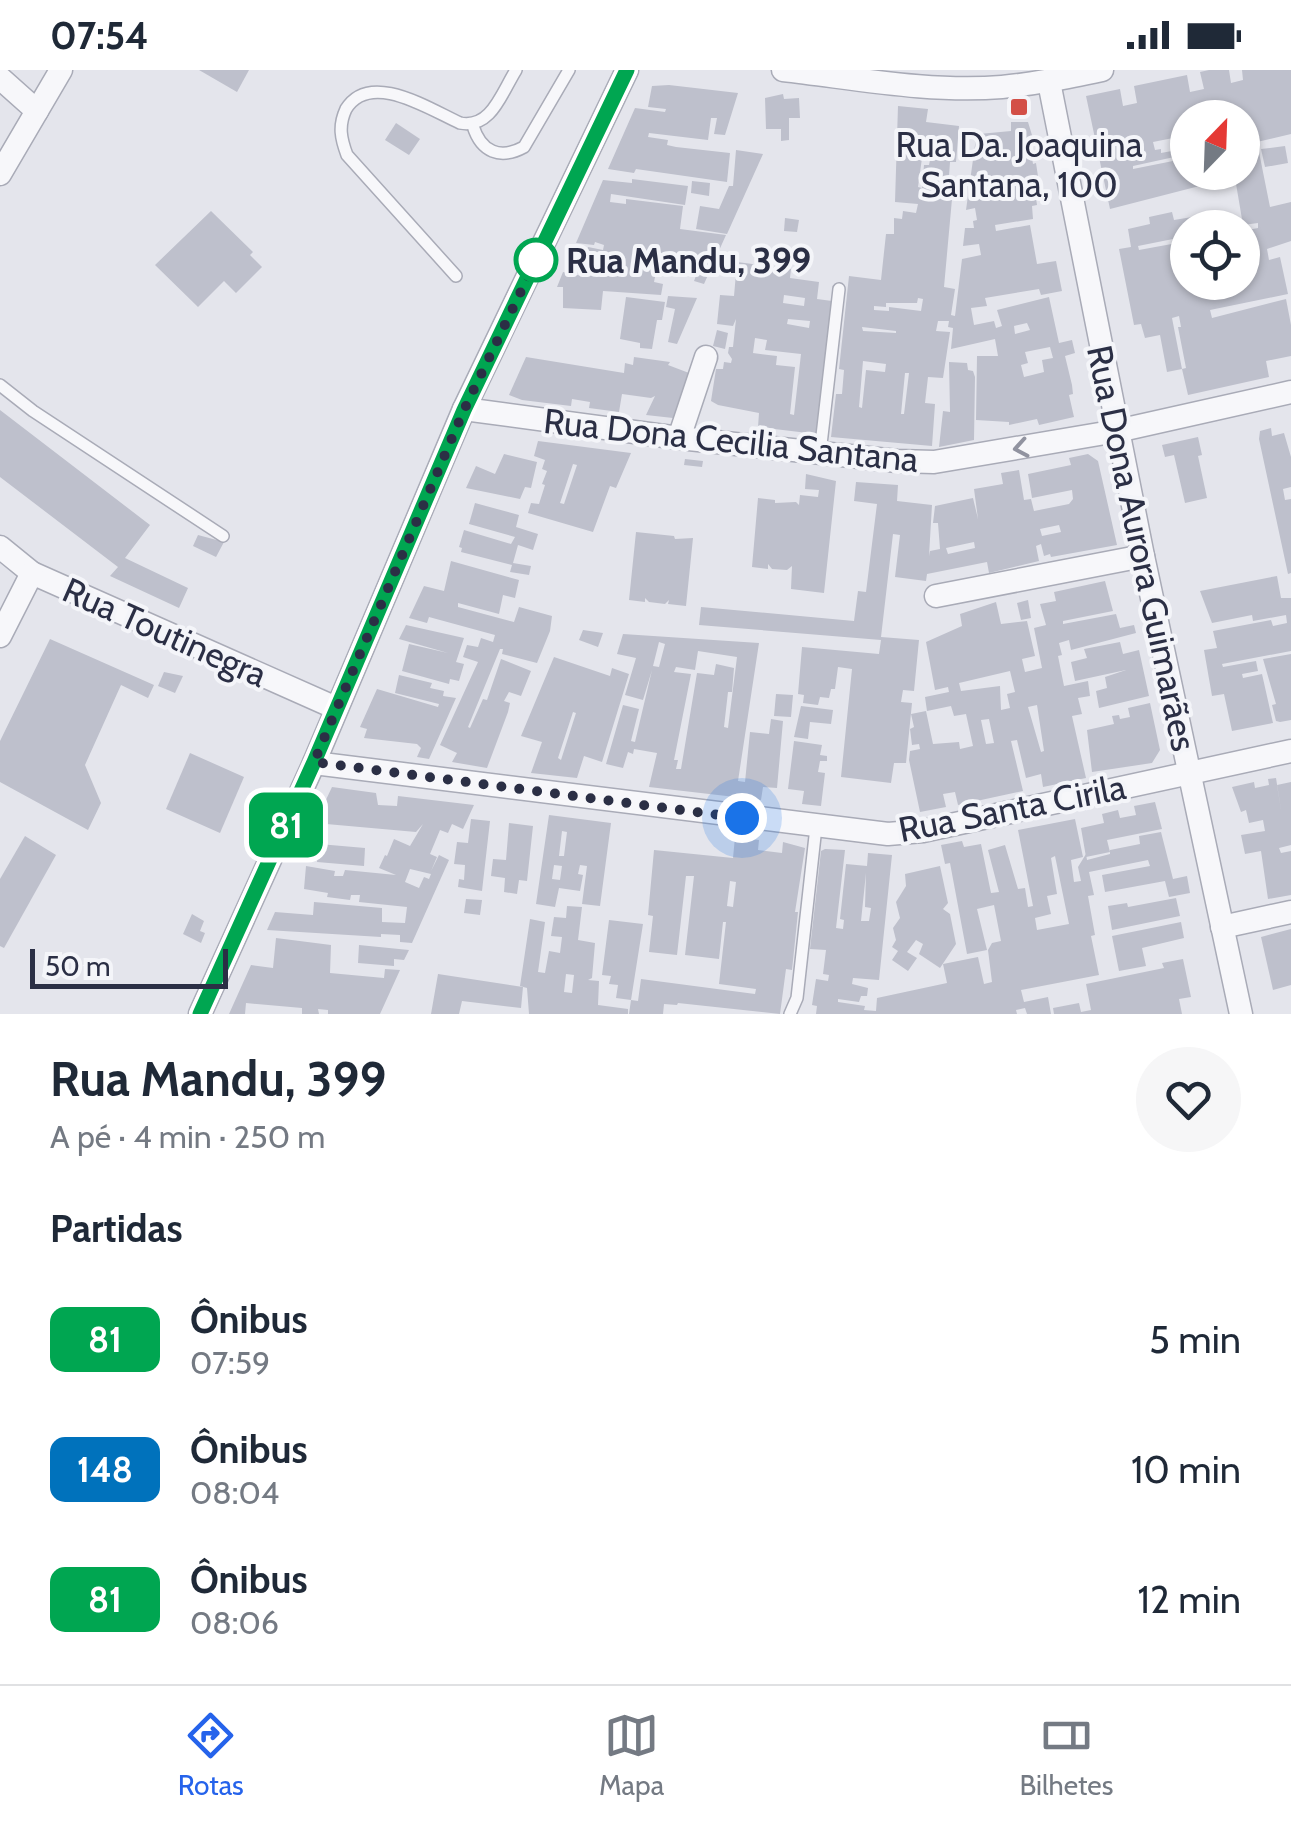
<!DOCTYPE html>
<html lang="pt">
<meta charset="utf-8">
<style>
:root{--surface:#fff;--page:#f6f6f7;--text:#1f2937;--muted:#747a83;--line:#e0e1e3;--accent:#2563eb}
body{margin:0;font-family:Cabin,sans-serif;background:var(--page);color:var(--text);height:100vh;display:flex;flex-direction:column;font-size:38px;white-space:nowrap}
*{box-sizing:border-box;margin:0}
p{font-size:32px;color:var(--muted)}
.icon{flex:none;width:55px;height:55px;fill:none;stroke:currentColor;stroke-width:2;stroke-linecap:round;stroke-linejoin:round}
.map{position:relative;height:944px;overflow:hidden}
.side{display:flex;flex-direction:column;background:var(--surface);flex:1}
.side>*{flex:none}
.badge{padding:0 20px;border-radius:15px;font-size:35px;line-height:65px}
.needle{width:65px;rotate:23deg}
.controls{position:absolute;left:1170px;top:30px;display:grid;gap:20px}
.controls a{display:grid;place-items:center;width:90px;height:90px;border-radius:50%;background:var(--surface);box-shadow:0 2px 8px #0004;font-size:50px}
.scale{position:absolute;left:30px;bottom:25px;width:198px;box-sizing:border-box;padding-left:10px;border:5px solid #2b2f45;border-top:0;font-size:28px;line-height:35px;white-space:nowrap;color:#2b2f45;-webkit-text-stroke:8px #f4f5f9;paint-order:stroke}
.you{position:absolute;width:50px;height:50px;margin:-25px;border:8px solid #fff;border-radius:50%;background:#1a73e8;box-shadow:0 0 0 15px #1a73e833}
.map>.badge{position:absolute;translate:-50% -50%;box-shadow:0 0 0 5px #fff}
h2{padding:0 50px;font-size:38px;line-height:90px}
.round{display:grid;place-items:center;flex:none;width:105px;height:105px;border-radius:52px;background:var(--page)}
.head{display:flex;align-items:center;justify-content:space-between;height:170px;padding:0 50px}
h1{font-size:48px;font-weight:700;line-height:75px}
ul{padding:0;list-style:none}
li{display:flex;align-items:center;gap:30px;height:130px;padding:0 50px}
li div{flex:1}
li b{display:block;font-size:38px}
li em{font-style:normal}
li .badge{min-width:110px;font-weight:700;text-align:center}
.status{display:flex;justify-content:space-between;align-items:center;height:70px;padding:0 50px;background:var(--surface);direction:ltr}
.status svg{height:28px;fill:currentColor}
.tab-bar{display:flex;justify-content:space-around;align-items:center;height:140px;border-top:2px solid var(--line);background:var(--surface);font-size:28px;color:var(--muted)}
.tab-bar a{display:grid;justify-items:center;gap:5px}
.tab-bar .active{color:var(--accent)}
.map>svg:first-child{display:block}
</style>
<div class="status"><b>07:54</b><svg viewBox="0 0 49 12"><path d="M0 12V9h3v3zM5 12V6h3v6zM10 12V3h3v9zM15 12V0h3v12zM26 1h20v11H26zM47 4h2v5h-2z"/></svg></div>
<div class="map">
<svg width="1291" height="944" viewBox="0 0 1291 944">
<rect width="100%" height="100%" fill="#e4e5ec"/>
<g fill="#bec0cc" fill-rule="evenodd">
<polygon points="199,0 249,0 237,22"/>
<path d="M1209,0H1229L1231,13L1243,10L1242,0H1291V64L1257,72L1270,137L1291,132V171L1267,179L1269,190L1280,187L1288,224L1210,240L1212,248L1286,229L1291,255V286L1266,291L1269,307L1188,325L1182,299L1186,298L1178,257H1181L1179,246L1172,248L1182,299L1167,302L1160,265L1145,268L1141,254L1134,255L1119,179L1131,177L1128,159L1150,154L1149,147L1172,142L1174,150L1192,147L1193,154L1215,148L1217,158H1188V166L1138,176L1139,180L1188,171V212H1242V161L1258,158V153L1243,155L1234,102H1242V67L1255,64L1252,52L1242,54V48H1188V65L1153,72L1155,80L1161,79V83L1188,78V84L1133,96V99L1188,88V102H1213L1215,112L1110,139L1086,26L1120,19L1123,36L1137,33L1134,16L1187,5L1190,22L1204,19L1200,2ZM1139,76L1141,86L1130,89L1127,78Z"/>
<polygon points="669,15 738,23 725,65 714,64 717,48 711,48 708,70 649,63 648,67 668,70 667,75 676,77 730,83 727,112 636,99 634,103 608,99 635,38 665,42 666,39 648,37 652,16"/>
<polygon points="783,24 784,29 799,28 800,48 789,48 789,70 781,71 781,59 766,59 765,28"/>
<path d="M898,36L928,39L926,52L959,56L956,92H950L949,106L954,107L944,217L955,219L951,245L955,246L962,189L981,185L979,174L963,176L965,158H974L973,151L977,150L975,138L966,140L976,68L979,64L1011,61V52H1028L1035,75L1030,76L1033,94L1036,93L1039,113L1034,114L1037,135L1032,136L1033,149L995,155L996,161L1030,155L1037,194L1056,191L1062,221L1041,225L1039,219L985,228L987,236L971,238L974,255L994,251L996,258L1002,256L997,240L1049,227L1059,273L1072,270L1075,283L1065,286L1072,315L1073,324L1069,325L1074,347L1039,355L1037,349L1009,355V352L976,350L977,286H998L995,269L951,279L953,258L948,257L949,251H938L936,261L950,262L943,308L928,307L925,333L935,334L932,376L831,367L836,324H842L844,300L839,299L849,206L881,210L886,164H894V148L902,149L903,141L916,143L918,134L895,132ZM922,88L930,90L929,95H924L922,118L918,117ZM918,228L923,229L921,241L889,237V241L874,240V236L886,237V233H917ZM1027,253L1030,260L1015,264L1014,256ZM862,257L896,261V263L863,261ZM1050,277L1053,288L1042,290L1044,302L1024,307L1021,295L1028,293L1025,282ZM863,291L886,294L885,302L866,300L862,338L859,337ZM905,303H909L904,344H901Z"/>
<polygon points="396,53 420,69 409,85 385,70"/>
<polygon points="1285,76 1288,93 1265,97 1261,79"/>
<polygon points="736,80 763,84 727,164 696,159 700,136 719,139 729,116 733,116"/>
<polygon points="632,109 688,116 685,135 611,124 610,132 626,134 626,129 683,136 680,159 726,165 704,214 694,211 703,188 660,183 654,212 663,214 661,225 603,221 601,240 563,238 563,217 557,217 563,202 582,206 585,193 572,190 573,182 586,183 588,177 603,180 604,175 595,172 594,175 576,173 603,110 632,113"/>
<polygon points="692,111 710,113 709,126 691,123"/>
<polygon points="211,141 253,182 250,185 262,197 236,223 224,211 198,237 155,195"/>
<polygon points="785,148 799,150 797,162 784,161"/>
<path d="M737,192L791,199L790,208L819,212L817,229L832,231L816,364L758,357L759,343L718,335L711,331L716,299H723L724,292L731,293L732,289L728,283L729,277H733L736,249L733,256L717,254L720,225L734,226ZM784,225L805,228L804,236L783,233ZM788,249L810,251L809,258L787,254ZM755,268L767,270L765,280L801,284L794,345L790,344L795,297L776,295L777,286L753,283Z"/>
<polygon points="668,226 697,228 677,274 668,272 675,239 666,237"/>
<polygon points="626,227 665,232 662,250 657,250 652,279 640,278 640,273 620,269"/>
<polygon points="717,260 728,263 725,279 713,276"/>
<polygon points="526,287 624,303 625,293 633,295 634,287 670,292 668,295 689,303 673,348 646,345 655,326 651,328 622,324 619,342 589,338 590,332 572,329 571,336 522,330 509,325"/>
<polygon points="949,292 967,293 968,300 973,301 975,307 974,370 939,377 943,341 950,342"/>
<polygon points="0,340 150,455 125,488 188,518 179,538 110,506 118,497 0,407"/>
<polygon points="1271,358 1272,366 1284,363 1291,387 1291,417 1283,419 1285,430 1291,429 1291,503 1288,504 1259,369 1260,361"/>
<polygon points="1198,367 1202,385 1198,386 1207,428 1185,433 1174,385 1165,387 1162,375"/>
<path d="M538,371L631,383L616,418L610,416L593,462L528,443L531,433L539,434L545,415L542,414L547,401L542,399L545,390L534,386ZM573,394L577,395L564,434L560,433Z"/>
<polygon points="504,384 537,392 531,418 525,417 520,429 466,418 476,396 495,404"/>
<path d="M1088,384L1098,391L1117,475L1051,487L1050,484L1044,486L1041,474L1036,476L1039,491L989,503L987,492L927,504L926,511L895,507L900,465L893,464L881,567L919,570L914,621L903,620L901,632L912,633L906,693H894L891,713L841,707L852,599L838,597L835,619H831L829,628L820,627L818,635L803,633L804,625L798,624L802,577L879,584L881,570L699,555L701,537L854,551L858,521L866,522L877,434L854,431L856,412L898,415L897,431L932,435L929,486L930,481L940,479L938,453H933L935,436L973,428L978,449L974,419L1003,414L1001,403L1019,400L1024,430L1031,429L1034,441L1069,434L1073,429L1072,420L1032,428L1028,404L1071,395L1069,388ZM1059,455L1061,462L1042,466L1040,459ZM974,472L975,478L948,484L946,478Z"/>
<polygon points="685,389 703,391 702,397 684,395"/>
<polygon points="806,404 836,411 824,523 791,519 792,496 787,500 772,499 768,494 768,499 752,497 758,428 775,430 775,433 796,432 799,435 800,425 818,427 819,420 805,419"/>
<polygon points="475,433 519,445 516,457 538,464 533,480 518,475 513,493 531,496 529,505 510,502 512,495 461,482 462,478 459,477 464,460 511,474 515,467 469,454"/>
<polygon points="636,462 674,466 675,469 693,468 686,536 668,534 669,530 665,534 649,532 645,528 645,532 629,530"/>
<polygon points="198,465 224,472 216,487 193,476"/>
<polygon points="451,491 519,510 515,528 503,525 499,544 458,533 458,537 514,552 519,537 552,546 550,561 537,593 502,584 503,579 500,579 468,657 470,658 483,629 487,630 501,589 531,601 521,626 509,622 504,631 510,633 508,642 487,698 452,692 457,683 440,675 478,592 463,587 467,575 478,577 481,568 493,572 495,565 429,547 427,553 409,548 424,516 444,521"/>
<polygon points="1277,506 1281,528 1291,528 1291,581 1222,594 1223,597 1256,591 1258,601 1242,604 1243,608 1262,604 1273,653 1232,661 1224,624 1212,626 1204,580 1217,578 1213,561 1271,550 1273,556 1287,553 1286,545 1253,551 1252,545 1212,553 1200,521"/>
<path d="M1105,511L1113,541L1063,551V554L1116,544L1120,558L1134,555L1136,563L1071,580L1069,570L1059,573L1062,585L1058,586L1064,616L1088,611L1090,626L1078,628L1082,644L1072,646L1086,708L1043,717L1041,704L1026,708L1017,670L1011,671L1023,721L958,735L955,722L943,724L946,737L920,742L909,690L910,681L920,679L919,674L912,675L910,659L914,657L911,644L926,641L933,674L959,672L960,679L973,676L966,644L954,646L951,636L927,641L925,627L949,622L948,617L935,620L926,572L962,556L960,544L996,532L1001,554L1027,551L1035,586L1022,589L1025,602L1042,598L1034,558L1046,555L1040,534L1056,531L1054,522ZM1010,601L1015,622L1007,624L1010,638L1001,640L1000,616L961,621L959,613ZM1037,635L1044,681L1041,682L1028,637ZM989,649L994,673L986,674L981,650Z"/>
<polygon points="1028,530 1031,548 1021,550 1017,533"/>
<polygon points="406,555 464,568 456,592 464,594 459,611 450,609 449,614 402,601 409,574 448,583 399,569"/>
<polygon points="583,560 603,563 598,577 579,570"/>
<path d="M623,564L759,573L738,711L745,712L750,662L769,664L771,649L783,651L777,718L763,717L761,730L649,717L657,683L634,679L633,684L628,682L623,698L606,694L623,635L639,639L631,671L635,672L652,600L643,630L625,625L636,588L617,584ZM659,572L665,574L659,597L653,596ZM698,581L737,587L728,658L724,657L728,622H732L734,598L716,594L714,605L697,603L681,699H676L678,690H674L691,604L674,602L676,597L695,600Z"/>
<polygon points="50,569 154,615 148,628 121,615 85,695 101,733 88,760 0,712 0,671"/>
<polygon points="1120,572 1123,584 1139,580 1149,626 1099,638 1096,621 1107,618 1105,607 1126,600 1075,611 1071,592 1087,588 1084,579"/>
<polygon points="1291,584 1291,650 1280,652 1276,651 1272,635 1276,634 1263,589"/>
<path d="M554,587L610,606L612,598L629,604L602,692L584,686L577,708L531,703L542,672L521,666ZM573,642L576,643L561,690L558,688Z"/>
<polygon points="164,602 183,606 175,623 158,616"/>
<polygon points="399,605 432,613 430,618 444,621 443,626 456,628 429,689 417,687 421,678 417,674 364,668 367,659 360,657 377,619 438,637 439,634 395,623"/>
<polygon points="776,624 793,625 791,647 774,646"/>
<polygon points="1150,633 1160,680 1152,693 1092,702 1087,660 1114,654 1112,646 1119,645 1120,649 1130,647 1128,638"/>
<polygon points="801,636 833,640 831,654 810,652 808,669 794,667"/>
<polygon points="794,671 822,675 820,685 827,686 827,691 820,691 818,702 825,703 821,736 802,734 804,721 788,719"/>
<polygon points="190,683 244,707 220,763 166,739"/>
<polygon points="1276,708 1282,746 1277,715 1291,712 1291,775 1279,778 1281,783 1291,781 1291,825 1268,829 1261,781 1245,784 1241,765 1265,761 1263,750 1249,753 1246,740 1241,742 1232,717 1254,712 1255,718 1269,715 1268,709"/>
<path d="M332,717L376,723L378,735L397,736L398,726L474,735L463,759L452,754L448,763L440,760L430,784L437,787L431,801L439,785L449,790L412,873L400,872V865L381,864V867L267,860L275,842L313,845L314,832L382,838V852L405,853L407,837L359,832L360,825H351L350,830L327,827L328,823L304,819L306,796L335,801L334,806H343L345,800L396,805L379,798L385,785L387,786L394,769L410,776L423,754L416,762L315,753ZM410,799L431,804L429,809L424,807L419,818L405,812Z"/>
<polygon points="1155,732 1162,759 1107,770 1110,782 1086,787 1081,758 1104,753 1102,744 1118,740 1120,748 1136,745 1134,736"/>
<path d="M549,745L611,753L600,836L582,834L587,796L580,795L578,804L583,805L580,821L559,818L555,837L536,834ZM562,761L567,762L564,786H559ZM554,795L562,796L560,810L552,809Z"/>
<polygon points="471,749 490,751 482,821 458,817 459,809 464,810 465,795 454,794 457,772 468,773"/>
<path d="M1075,749L1083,787L1071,790L1074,812L1081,811L1078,797L1086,784L1087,790L1110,784V780L1140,774L1139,766L1161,762L1173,809L1187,806L1190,823L1169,827L1165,811L1105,822L1102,805L1150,796L1148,790L1089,802L1094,825L1088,826L1095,865L1091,866L1099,905L1021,920L1024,932L1048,927L1051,944H1027L1025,938L1016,940L1017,944H816L817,936L812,935L816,909L828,911L829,905L823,904L826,880L810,879L821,781L825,779L845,780L836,858L843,859L844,850L840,849L846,794L867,796L868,783L892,785L879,910L853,908L852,914L868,918L867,926H861L859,932L838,929V932L865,936L864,940L876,941L877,928L947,913L943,894L978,887L984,914L992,912L988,880L992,873L1001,871L994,835L977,839L987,880L967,884L950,793L945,794L941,775L962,771L964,777L981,774L991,823L999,822L988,780L1005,775L1018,819L1025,818L1028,837L1033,836L1018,760ZM1055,786L1069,854L1037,860L1035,848L1051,844L1047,826L1057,824L1051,788ZM866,803L865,837L871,838L869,851H861Z"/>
<polygon points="509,753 533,756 527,811 519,810 517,824 504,822 505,808 491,806 493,789 506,790"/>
<polygon points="25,766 56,785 4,878 0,876 0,809"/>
<path d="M735,767L759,770L758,780L782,783L783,772L805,778L795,842H798L792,900L786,899L780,944L678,933L677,935L664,934L663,944H629L631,930L616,928L618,915L609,914L611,906L602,905L609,850L643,854L631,930L638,931L641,909L755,924L756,919L719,914L726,852H723L719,889L685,885L694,806H686L677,885L649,882L653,846L648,845L654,780L733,788ZM730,811L736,812L733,837L727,836Z"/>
<polygon points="319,774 365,778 364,796 317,792"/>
<polygon points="940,796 948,833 943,839 950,844 956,874 940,898 919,884 923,874 916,870 907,882 917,888 908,901 892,890 898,881 892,877 896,870 893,858 900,848 896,832 906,816 905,804"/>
<polygon points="1176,828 1180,846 1112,860 1108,836 1127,833 1128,837"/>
<polygon points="466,829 482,830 480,845 464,843"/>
<path d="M567,836L582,837L578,870L595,873L592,908L588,910L599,911L598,935L628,939V944H529L527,918L520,916L530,849L545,852L538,902L545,903L549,881L560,883L562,867L551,866L554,847L566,848ZM566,904L574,905L572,923L564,922Z"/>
<polygon points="192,844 204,851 200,861 205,863 201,873 183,864"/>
<polygon points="1181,852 1184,868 1142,878 1146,896 1119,901 1112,866"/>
<polygon points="1291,859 1291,915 1273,920 1261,867"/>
<polygon points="276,868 331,875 330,903 384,908 385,899 400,900 380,944 328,944 328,940 318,939 319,944 302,944 302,938 246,933 245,944 229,944 251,895 273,898"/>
<polygon points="359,875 409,880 404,890 394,889 394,896 358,893"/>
<polygon points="1183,889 1191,927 1179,929 1182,944 1054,944 1053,938 1079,933 1081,942 1091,940 1086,914 1164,898 1162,893"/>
<polygon points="438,904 523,917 521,938 462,931 459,944 431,944"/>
</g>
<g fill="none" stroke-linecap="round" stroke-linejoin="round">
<g stroke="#a9abb7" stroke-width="14">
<g id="lane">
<path d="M473,56C481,82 500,90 524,77L569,0"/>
<path d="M456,206L347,85C341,69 338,56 346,39C370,0 429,39 460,53C491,59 501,24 516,0"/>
<polyline points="0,315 33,341 223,466"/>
<polyline points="820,383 839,219"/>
<polyline points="790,944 797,928 816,757"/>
</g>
</g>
<g stroke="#a9abb7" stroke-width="25">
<g id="street">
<path d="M783,0C854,8 930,23 1002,17C1036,14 1069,7 1102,0"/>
<polyline points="0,8 37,41"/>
<polyline points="1049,12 1143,486 1241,944"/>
<polyline points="0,104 61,0"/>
<polyline points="464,339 679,368 897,391 934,392 1117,361 1291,322"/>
<polyline points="679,368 706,287"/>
<polyline points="0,477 32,503 336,638"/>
<polyline points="936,526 1143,486"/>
<polyline points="0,566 32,503"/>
<polyline points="314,693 888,764 923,761 1291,681"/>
<polyline points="1222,857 1291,842"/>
<polyline points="200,944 314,693 464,339 627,0"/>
</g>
</g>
<use href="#lane" stroke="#f7f7fa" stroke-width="11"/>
<use href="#street" stroke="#f7f7fa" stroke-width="22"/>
</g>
<defs><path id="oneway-chevron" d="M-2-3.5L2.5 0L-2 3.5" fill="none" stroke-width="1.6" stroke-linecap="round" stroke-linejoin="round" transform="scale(2.5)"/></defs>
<use stroke="#9193a0" href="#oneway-chevron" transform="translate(1021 378) rotate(170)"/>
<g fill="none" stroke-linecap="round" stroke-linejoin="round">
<g stroke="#fff" stroke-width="22">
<polyline id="line" points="200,944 314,692 464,340 627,0"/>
</g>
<use href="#line" stroke="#00a651" stroke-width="15"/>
<polyline stroke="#2b2f45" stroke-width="10" stroke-dasharray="0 18" points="536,190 464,340 314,692 742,748"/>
</g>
<rect fill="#d34f47" stroke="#f4f5f9" stroke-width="4" x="1009" y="27" width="20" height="20" rx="5"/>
<circle fill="#fff" stroke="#00a651" stroke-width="5" cx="536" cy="190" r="20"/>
<g text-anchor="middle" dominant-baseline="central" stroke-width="8" stroke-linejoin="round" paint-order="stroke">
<g font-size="35" fill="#2b2f45" stroke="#f4f5f9">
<text x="1019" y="74">Rua Da. Joaquina<tspan x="1019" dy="40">Santana, 100</tspan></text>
</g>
<g font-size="35" font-weight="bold" fill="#2b2f45" stroke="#f4f5f9" text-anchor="start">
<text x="566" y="190">Rua Mandu, 399</text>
</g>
<g font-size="35" fill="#2b2f45" stroke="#f4f5f9">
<text transform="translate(731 370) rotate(6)">Rua Dona Cecilia Santana</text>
<text transform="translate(1142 478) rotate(78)">Rua Dona Aurora Guimarães</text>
<text transform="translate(165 562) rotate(24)">Rua Toutinegra</text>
<text transform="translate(1012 738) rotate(-11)">Rua Santa Cirila</text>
</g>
</g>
</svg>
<div class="controls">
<a><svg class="needle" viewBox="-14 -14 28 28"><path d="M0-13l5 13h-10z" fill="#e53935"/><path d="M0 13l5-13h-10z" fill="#747a83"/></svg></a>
<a><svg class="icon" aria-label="locate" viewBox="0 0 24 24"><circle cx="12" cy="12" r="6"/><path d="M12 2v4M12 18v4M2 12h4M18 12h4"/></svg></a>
</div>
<div class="scale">50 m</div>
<div class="you" style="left:742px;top:748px"></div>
<b class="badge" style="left:286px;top:755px;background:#00a651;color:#fff">81</b>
</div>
<section class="side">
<div class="head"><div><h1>Rua Mandu, 399</h1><p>A pé · 4 min · 250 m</p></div><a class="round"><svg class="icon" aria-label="heart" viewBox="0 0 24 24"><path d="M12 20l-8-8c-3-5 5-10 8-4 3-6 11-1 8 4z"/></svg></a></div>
<h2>Partidas</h2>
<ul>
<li><span class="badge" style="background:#00a651;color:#fff">81</span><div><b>Ônibus</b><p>07:59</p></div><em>5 min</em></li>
<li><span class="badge" style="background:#0072bc;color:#fff">148</span><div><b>Ônibus</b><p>08:04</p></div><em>10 min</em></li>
<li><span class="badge" style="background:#00a651;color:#fff">81</span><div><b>Ônibus</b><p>08:06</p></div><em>12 min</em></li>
</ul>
</section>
<nav class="tab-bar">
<a class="active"><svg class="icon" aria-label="directions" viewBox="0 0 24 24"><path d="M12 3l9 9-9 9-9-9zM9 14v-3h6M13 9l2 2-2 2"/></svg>Rotas</a>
<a><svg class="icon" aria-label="map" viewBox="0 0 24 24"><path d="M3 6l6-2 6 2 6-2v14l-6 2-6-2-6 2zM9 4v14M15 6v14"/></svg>Mapa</a>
<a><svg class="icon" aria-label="tickets" viewBox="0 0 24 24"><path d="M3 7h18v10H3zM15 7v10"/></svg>Bilhetes</a>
</nav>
